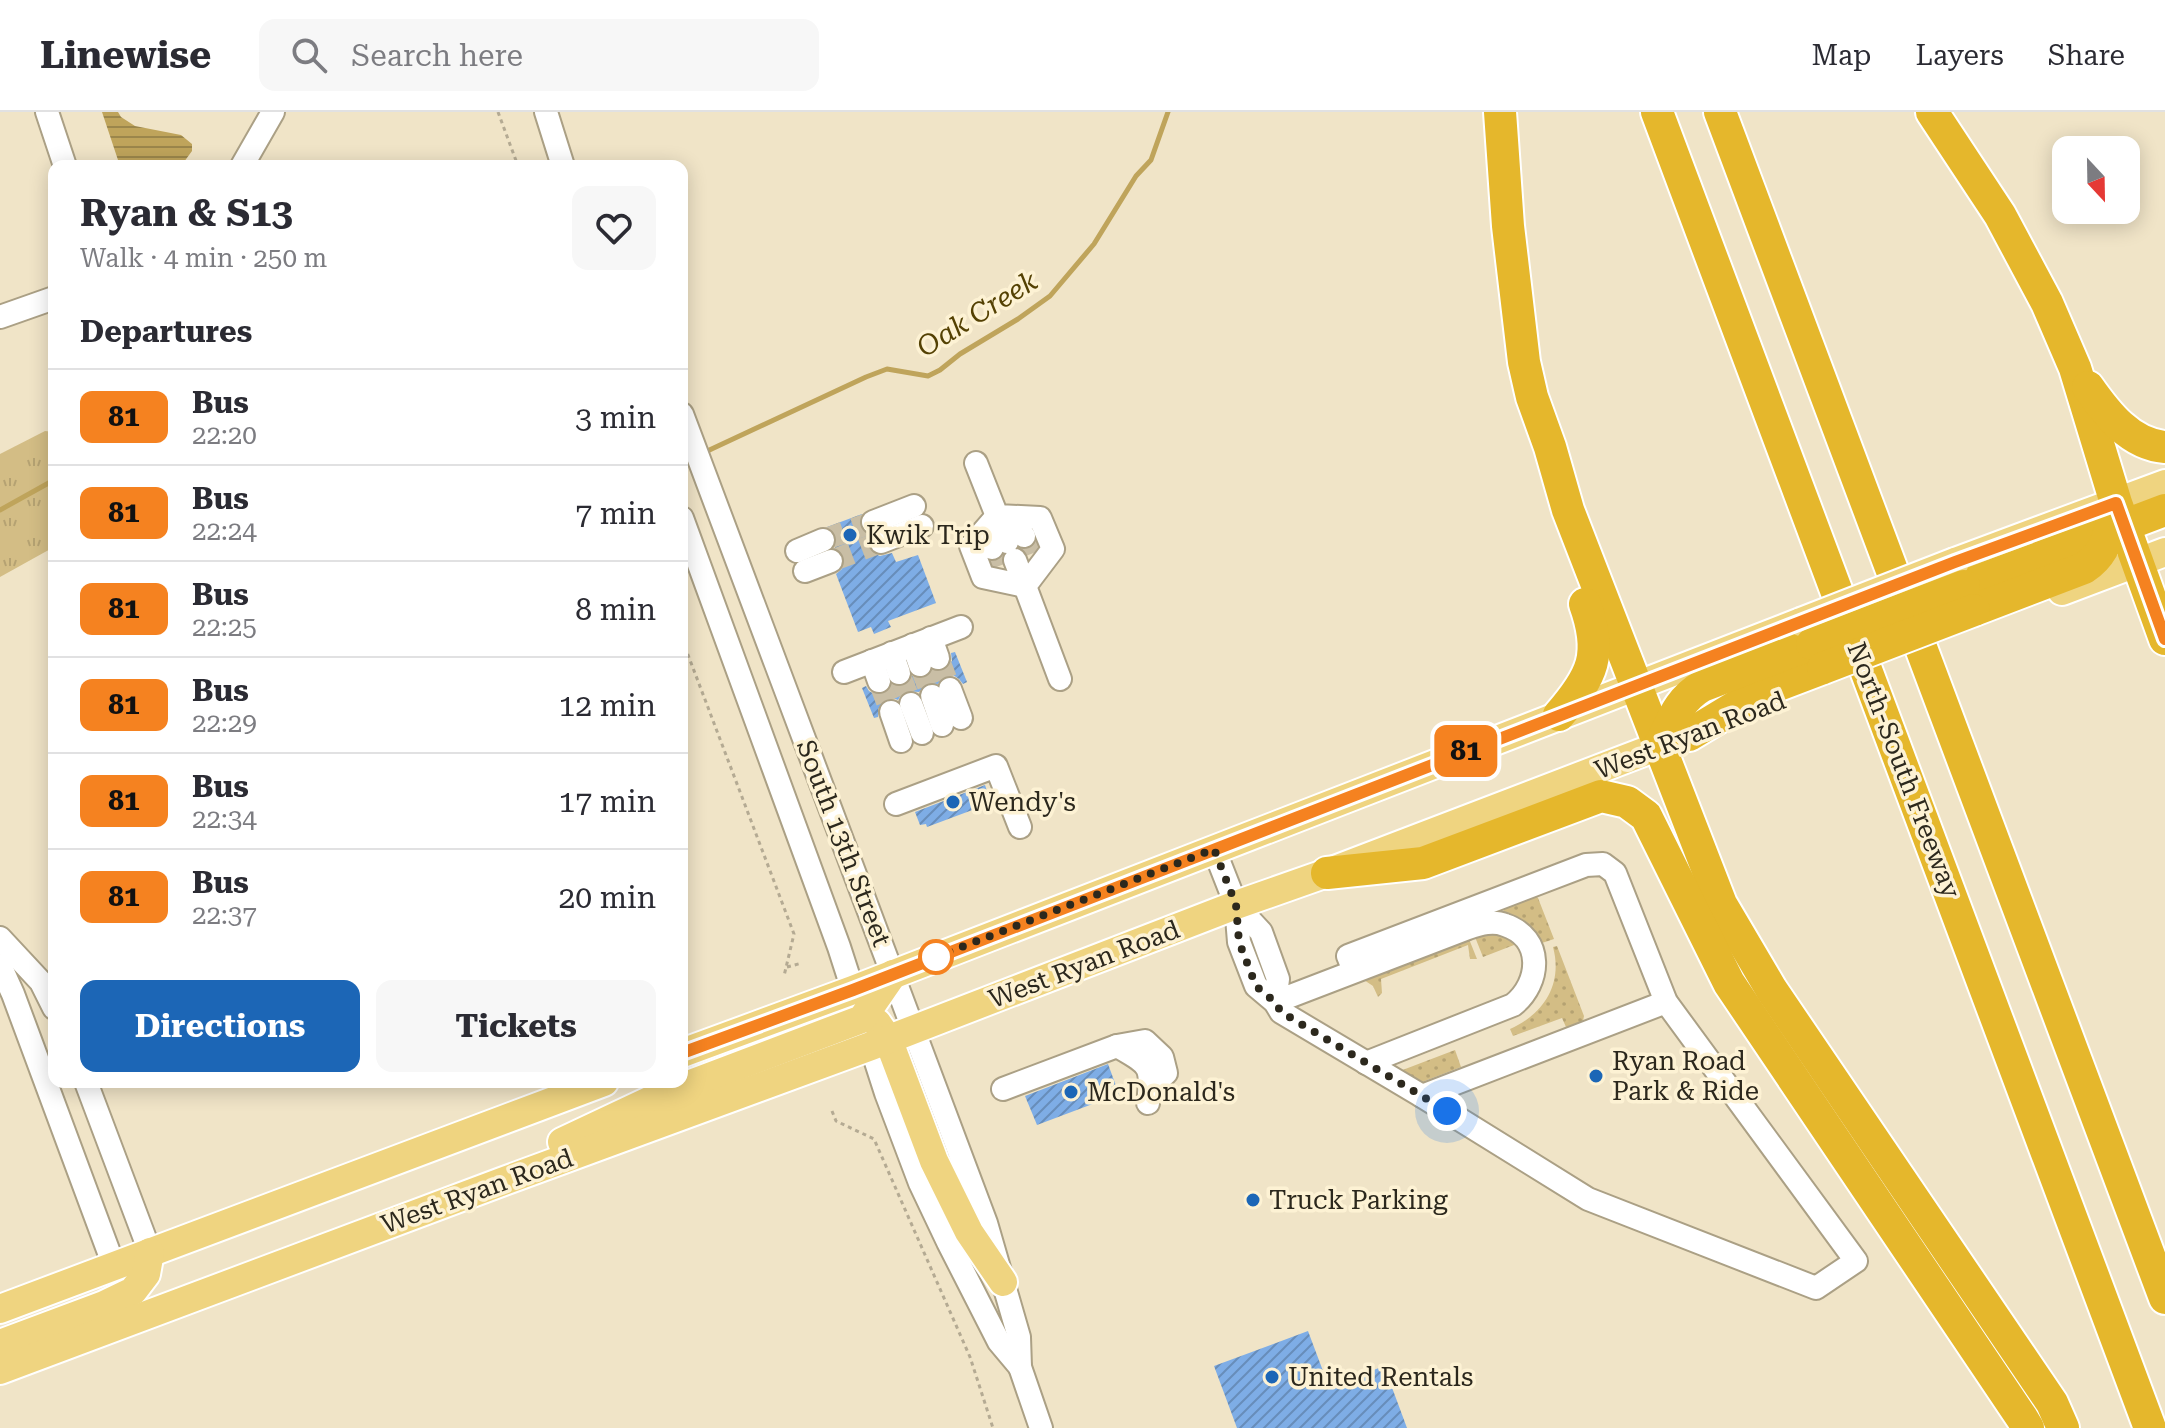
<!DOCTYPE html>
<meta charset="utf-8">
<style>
:root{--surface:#fff;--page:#f7f7f7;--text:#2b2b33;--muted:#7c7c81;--line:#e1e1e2;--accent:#1c66b6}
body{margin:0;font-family:"Roboto Serif",serif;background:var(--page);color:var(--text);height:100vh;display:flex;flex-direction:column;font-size:30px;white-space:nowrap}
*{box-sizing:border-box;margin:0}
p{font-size:26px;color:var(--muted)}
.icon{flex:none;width:44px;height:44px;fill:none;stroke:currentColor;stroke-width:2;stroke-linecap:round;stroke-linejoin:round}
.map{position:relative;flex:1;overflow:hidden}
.side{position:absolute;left:48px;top:48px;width:640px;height:928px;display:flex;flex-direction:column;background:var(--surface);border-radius:16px;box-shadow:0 4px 20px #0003}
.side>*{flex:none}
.badge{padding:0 16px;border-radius:12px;font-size:28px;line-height:52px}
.needle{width:52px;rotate:158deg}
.fabs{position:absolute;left:2052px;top:24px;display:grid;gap:16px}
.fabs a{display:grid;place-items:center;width:88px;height:88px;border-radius:16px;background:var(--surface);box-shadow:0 4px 20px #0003;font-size:40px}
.you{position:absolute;width:40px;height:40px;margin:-20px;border:6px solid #fff;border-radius:50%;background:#1a73e8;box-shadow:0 0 0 12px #1a73e833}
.map>.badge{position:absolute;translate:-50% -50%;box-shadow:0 0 0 4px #fff}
h2{padding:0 32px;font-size:30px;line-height:72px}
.round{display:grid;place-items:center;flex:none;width:84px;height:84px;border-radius:16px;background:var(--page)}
.headline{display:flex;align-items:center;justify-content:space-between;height:136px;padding:0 32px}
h1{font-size:38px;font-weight:700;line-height:60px}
.action{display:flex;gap:16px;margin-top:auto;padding:16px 32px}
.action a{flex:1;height:92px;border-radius:16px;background:var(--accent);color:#fff;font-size:32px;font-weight:700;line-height:92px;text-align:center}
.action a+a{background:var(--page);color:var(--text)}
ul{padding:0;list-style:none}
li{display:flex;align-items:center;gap:24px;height:96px;padding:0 32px;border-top:2px solid var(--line)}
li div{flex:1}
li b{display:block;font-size:30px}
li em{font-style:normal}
li .badge{min-width:88px;font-weight:700;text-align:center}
header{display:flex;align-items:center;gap:48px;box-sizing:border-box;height:112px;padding:0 40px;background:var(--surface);border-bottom:2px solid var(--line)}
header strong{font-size:38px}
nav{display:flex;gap:44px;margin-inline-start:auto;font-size:28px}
.search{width:560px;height:72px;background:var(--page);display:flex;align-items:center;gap:20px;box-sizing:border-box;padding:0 28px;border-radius:16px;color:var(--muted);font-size:30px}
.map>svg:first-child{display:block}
</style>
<header>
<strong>Linewise</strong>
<div class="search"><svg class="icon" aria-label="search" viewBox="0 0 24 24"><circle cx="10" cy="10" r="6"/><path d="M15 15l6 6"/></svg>Search here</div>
<nav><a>Map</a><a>Layers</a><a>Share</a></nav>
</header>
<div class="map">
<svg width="2165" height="1316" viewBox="0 0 2165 1316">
<defs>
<pattern id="grass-dots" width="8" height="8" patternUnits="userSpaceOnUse" patternTransform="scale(2)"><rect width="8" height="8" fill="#d3bd85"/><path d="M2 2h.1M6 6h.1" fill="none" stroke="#b5a272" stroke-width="1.8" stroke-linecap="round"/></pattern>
<pattern id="park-tufts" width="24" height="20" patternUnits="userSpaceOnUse" patternTransform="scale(2)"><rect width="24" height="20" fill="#d3bd85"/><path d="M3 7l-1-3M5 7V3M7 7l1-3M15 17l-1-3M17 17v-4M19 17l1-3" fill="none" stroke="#b5a272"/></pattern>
<pattern id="water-rules" width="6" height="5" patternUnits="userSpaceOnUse" patternTransform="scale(2)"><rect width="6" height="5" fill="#bfa45b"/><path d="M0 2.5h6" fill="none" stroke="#9b864b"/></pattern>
<pattern id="building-hatch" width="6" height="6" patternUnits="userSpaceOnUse" patternTransform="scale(2)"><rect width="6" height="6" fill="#7eade6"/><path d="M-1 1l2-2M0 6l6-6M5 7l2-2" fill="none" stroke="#678dba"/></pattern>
</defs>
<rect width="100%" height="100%" fill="#f0e4c7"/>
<g fill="url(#grass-dots)">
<path d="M1536,784L1538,786L1554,827L1542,831C1533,815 1522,805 1504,800L1503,797Z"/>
<polygon points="1492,821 1499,822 1514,830 1514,833 1483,845 1475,825"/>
<polygon points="1469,827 1477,847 1470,847 1468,833 1381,867 1382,881 1378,885 1373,874 1364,868"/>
<path d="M1557,834L1584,904L1583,909L1566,915L1562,906L1513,924L1510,917C1544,902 1563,872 1553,835Z"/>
<polygon points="1455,938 1461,955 1422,970 1416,969 1400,959"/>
</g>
<polygon fill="url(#park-tufts)" points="45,319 54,320 54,435 0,465 0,342"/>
<polygon fill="url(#water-rules)" points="102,0 118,0 121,5 135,14 181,23 192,32 192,39 181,54 120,54"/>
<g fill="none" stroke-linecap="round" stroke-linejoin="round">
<g stroke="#bfa45b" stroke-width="5">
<polyline points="703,341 866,265 887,257 928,264 940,258 960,242 1018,207 1050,184 1094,132 1136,64 1151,48 1168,0"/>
<polyline points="682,350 694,345"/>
<polyline points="0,398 54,368"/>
</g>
</g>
<g fill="url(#building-hatch)">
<polygon points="862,402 860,414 864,420 869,423 868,434 873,441 880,444 892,441 896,450 918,443 936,491 888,509 891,515 874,522 871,515 858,520 836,462 842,457 844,445 840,439 835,436 836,423 827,415"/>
<polygon points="955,540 967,570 963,572 959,567 953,563 944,564 938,572 927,571 919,580 907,579 901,583 898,588 893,586 886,587 878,597 878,605 874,606 862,576 866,574 869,579 876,583 884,582 892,573 904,574 912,564 924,566 932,558 943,559 952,549 951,541"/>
<polygon points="985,673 991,691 927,715 926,712 920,713 915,700"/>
<polygon points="1108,952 1119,982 1037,1013 1025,984"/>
<polygon points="1308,1219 1329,1275 1384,1254 1407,1316 1237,1316 1214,1254"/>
</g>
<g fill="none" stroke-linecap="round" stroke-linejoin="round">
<g stroke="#c9bea5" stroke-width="22" stroke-dasharray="22 11" stroke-linecap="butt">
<polyline points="1024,424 1031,442"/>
<polyline points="823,428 873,410"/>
<polyline points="992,436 999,454"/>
<polyline points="831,449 881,430"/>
<polyline points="938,546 950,577"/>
<polyline points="920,553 932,584"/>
<polyline points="899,561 911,592"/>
<polyline points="879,569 891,600"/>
</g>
<g stroke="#aba085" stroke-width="26">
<g id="minor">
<polyline points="47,0 65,54"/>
<polyline points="546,0 563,54"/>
<polyline points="242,54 273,0"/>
<polyline points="0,205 54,186"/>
<polyline points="682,302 986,1111 1019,1225 1020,1255 1041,1316"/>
<polyline points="976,351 997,404 1040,406 1053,437 1025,474 1060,567"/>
<polyline points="682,406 839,835 886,981 920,1071 948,1130 999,1230 1020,1255"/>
<polyline points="873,410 914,394"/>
<polyline points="881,430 922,414"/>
<polyline points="1007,430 997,404 971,434 983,465 1025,474"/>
<polyline points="992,436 997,404 1024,424"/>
<polyline points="797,439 823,428"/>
<polyline points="1015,448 1025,474"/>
<polyline points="805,459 831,449"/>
<polyline points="931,526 938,546"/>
<polyline points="913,533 920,553"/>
<polyline points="892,541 899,561"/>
<polyline points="872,549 879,569"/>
<polyline points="844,560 961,515"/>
<polyline points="950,577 961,606"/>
<polyline points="932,584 942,613"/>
<polyline points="911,592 922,621"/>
<polyline points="891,600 901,629"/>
<polyline points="896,692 996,654 1020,715"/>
<polyline points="1214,737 1236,793 1239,830 1256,874 1275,890 1281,900 1422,984 1588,1087 1816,1176 1856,1149 1666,890 1615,761 1603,752 1586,753 1348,844 1354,859"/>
<path d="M1236,793L1261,820L1278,867L1275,890L1468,816C1480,812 1493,808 1505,813C1544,826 1541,871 1513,893L1366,951"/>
<polyline points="0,826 41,870 54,896"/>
<polyline points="0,853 13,882 114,1154"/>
<polyline points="1117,934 1145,929 1162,945 1166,961 1150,976"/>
<polyline points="86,970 150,1140"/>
<path d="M1003,977L1117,934C1150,953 1153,953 1148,991"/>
<polyline points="1422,984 1666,890"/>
</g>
</g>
<g stroke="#fff" stroke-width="32">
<g id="major">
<polyline points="1955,450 2165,372"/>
<polyline points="2062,479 2165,440"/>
<polyline points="877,911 888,927 934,1049 969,1120 1003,1170"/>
<polyline points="682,941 853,878 1801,510"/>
<polyline points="562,1030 664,982 862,907 893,862"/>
<polyline points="0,1197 604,970"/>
<polyline points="0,1232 104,1193 133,1179 146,1162 150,1140"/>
<polyline points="0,1258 504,1069 871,934 1236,793 1327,761 1680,626"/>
</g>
</g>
<g stroke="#fff" stroke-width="36">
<g id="highway">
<polyline points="1500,0 1508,114 1524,250 1532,285 1550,335 1568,398 1721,792 1771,877 2052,1291 2063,1316"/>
<polyline points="1657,0 2150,1316"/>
<polyline points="1720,0 2165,1186"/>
<polyline points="1932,0 2000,103 2047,191 2075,256 2116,391 2165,527"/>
<path d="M2088,275C2107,302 2130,332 2165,335"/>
<polyline points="1964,474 2165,398"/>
<path d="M1974,498L2084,456C2101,445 2107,430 2112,411"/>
<path d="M1559,603C1593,564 1603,542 1585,492"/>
<polyline points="1689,623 1760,580 1823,556"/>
<path d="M1659,634C1672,610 1677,589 1702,574L1812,532"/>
<polyline points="1327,761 1423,751 1601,684 1627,690 1646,704 1729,871 2022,1306 2028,1316"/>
</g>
</g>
<g stroke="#b4aa93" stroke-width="3" stroke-dasharray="4 4" stroke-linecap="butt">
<polyline points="498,0 518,54"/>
<polyline points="682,527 794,822 784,864"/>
<polyline points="787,855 802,851"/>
<polyline points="832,999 836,1009 874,1027 970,1245 993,1316"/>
</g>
<use href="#minor" stroke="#fff" stroke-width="22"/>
<use href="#major" stroke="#efd480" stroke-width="28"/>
<use href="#highway" stroke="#e5b72c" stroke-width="32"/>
<g stroke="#fff" stroke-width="32" stroke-linecap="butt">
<polyline id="major-bridge" points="1801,510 1955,450"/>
</g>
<g stroke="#fff" stroke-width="36" stroke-linecap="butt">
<g id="highway-bridge">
<polyline points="1812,532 1964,474"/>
<polyline points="1823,556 1974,498"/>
</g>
</g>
<use href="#major-bridge" stroke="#efd480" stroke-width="28"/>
<use href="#highway-bridge" stroke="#e5b72c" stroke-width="32"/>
</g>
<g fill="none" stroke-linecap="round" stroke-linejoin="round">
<g stroke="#fff" stroke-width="18">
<polyline id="line" points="682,941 853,878 1955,450 2116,391 2165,527"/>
</g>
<use href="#line" stroke="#f58220" stroke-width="12"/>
<polyline stroke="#2c281d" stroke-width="8" stroke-dasharray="0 14.4" points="936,845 1214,737 1236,793 1239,830 1256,874 1275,890 1281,900 1447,999"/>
</g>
<g fill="#1c66b6" stroke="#fdf2d4" stroke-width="3">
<circle cx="850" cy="423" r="8"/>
<circle cx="953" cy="690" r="8"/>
<circle cx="1596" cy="964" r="8"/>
<circle cx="1071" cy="980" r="8"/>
<circle cx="1253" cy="1088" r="8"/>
<circle cx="1272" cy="1265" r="8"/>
</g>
<circle fill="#fff" stroke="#f58220" stroke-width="4" cx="936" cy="845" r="16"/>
<g text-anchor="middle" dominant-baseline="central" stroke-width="7" stroke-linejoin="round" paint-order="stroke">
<g font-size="26" fill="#2c281d" stroke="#fdf2d4" text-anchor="start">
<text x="866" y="423">Kwik Trip</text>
<text x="969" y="690">Wendy's</text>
<text x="1612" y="949">Ryan Road<tspan x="1612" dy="30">Park &amp; Ride</tspan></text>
<text x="1087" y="980">McDonald's</text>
<text x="1269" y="1088">Truck Parking</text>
<text x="1288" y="1265">United Rentals</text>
</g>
<g font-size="26" fill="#2c281d" stroke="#fdf2d4">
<text transform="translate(1690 623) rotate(-21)">West Ryan Road</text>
<text transform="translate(1904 658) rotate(69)">North-South Freeway</text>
<text transform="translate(844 731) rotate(69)">South 13th Street</text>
<text transform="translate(1084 852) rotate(-21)">West Ryan Road</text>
<text transform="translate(477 1079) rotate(-20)">West Ryan Road</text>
</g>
<g font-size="28" font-style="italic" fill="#544103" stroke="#fdf2d4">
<text transform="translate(977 202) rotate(-32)">Oak Creek</text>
</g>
</g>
</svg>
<div class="fabs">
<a><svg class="needle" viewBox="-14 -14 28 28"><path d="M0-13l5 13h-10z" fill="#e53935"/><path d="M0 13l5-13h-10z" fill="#7c7c81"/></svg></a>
</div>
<div class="you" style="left:1447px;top:999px"></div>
<b class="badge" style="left:1466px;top:639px;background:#f58220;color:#111">81</b>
<section class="side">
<div class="headline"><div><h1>Ryan &amp; S13</h1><p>Walk · 4 min · 250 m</p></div><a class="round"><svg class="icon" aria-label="heart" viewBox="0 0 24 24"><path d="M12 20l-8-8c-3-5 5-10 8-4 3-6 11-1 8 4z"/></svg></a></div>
<h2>Departures</h2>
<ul>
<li><span class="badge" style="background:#f58220;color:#111">81</span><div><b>Bus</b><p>22:20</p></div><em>3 min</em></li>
<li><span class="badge" style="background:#f58220;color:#111">81</span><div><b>Bus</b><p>22:24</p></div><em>7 min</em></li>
<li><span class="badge" style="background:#f58220;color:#111">81</span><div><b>Bus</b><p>22:25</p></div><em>8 min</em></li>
<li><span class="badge" style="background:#f58220;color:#111">81</span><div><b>Bus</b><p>22:29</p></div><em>12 min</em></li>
<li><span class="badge" style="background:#f58220;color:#111">81</span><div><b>Bus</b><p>22:34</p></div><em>17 min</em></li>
<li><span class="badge" style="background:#f58220;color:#111">81</span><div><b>Bus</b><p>22:37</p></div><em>20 min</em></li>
</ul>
<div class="action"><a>Directions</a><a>Tickets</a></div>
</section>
</div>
